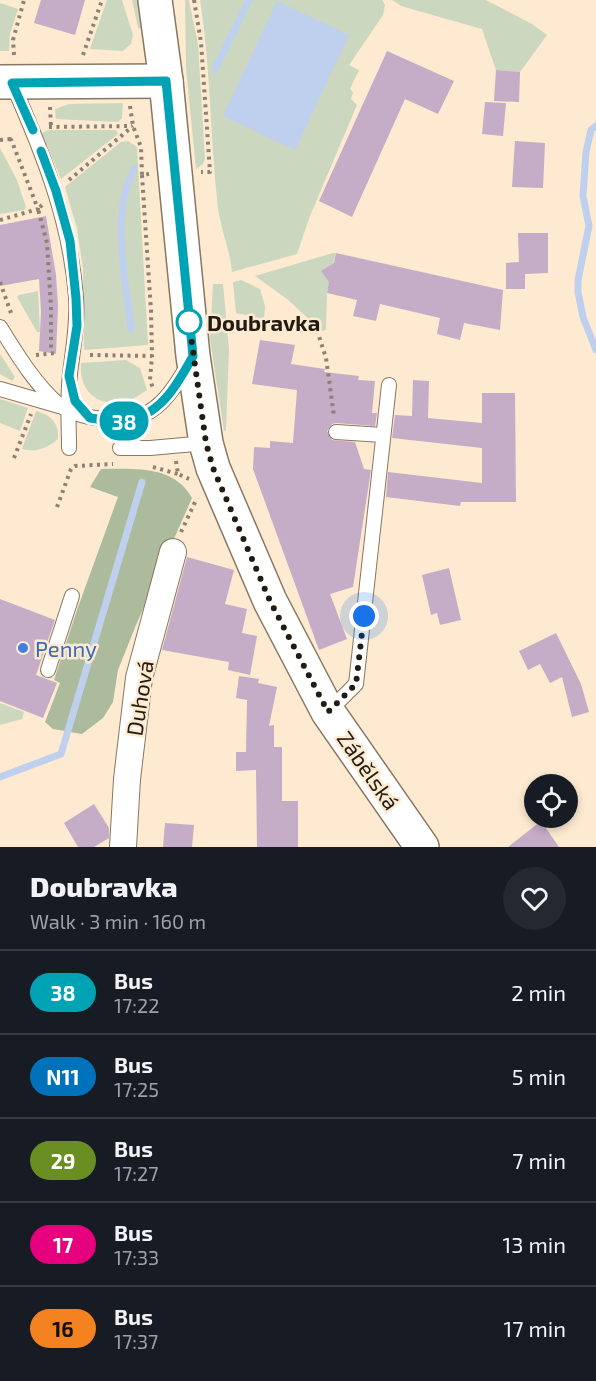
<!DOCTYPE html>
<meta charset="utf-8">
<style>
:root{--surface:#171b24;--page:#242831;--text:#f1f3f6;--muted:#9ea1a6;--line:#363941}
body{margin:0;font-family:"Exo 2",sans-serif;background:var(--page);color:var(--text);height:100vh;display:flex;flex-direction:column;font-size:22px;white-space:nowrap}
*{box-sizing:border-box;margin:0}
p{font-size:20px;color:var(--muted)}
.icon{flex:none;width:33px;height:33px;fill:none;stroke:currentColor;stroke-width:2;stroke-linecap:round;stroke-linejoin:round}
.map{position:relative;height:847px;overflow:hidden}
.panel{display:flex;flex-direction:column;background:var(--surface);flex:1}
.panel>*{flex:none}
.badge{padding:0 12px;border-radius:20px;font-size:21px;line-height:39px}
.buttons{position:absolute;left:524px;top:774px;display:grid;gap:12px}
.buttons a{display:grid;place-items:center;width:54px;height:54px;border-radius:50%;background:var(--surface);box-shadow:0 3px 9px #0003;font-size:30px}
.you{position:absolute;width:30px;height:30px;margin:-15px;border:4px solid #fff;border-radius:50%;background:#1a73e8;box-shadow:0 0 0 9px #1a73e833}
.map>.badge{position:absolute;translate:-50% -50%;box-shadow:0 0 0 3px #fff}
.round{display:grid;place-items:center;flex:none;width:63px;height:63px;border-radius:32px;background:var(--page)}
.overview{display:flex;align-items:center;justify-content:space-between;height:102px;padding:0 30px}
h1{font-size:28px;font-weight:800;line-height:45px}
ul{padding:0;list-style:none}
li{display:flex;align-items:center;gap:18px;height:84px;padding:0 30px;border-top:2px solid var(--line)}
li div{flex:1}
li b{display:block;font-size:22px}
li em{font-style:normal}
li .badge{min-width:66px;font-weight:700;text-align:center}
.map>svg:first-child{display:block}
</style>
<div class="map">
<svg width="596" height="847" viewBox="0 0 596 847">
<rect width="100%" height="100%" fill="#fdead1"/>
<g fill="#cbd7bf">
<polygon points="107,0 122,0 133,35 131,44 123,51 90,49"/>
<polygon points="132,0 140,0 145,29 138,28"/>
<polygon points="185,0 189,0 198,44 205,159 203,164 196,169 186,68"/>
<path d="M200,0H382L385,5L383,15L349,65L359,70L350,89L353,92L351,99L357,105L310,216L297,254L232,272C230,250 221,230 218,208C210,139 211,69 200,0Z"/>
<polygon points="392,0 486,0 532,24 547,35 520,72 496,70 482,29 401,6"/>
<polygon points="0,3 18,9 10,34 9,51 0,51"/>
<polygon points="123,103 122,118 118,122 56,119 55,109 69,104"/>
<polygon points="49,130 116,130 118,134 61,179 42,133"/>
<polygon points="128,141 137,147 148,345 84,350 83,269 77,228 65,187 121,142"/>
<polygon points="0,148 17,180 26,207 24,210 0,214"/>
<polygon points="333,253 336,253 333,264 324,269 330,278 327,293 326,330 322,331 287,299 255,276"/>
<polygon points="241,280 260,289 265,306 264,319 236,313 233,282"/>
<polygon points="213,284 223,284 229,349 226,430 224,431 210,339"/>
<polygon points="38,291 40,332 37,332 17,297 19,295"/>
<polygon points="0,354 15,377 12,381 0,374"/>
<path d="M126,360L140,368L147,390C141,394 134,399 126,401C97,408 79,391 81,363Z"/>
<polygon points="0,399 28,408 20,431 0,423"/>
<path d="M36,411C51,415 59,423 58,439C47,448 36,453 22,449Z"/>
<polygon points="0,703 24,712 22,719 0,725"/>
</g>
<path fill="#abbb9c" d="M101,469C134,469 174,465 192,498L136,625L118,670L113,702L103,718L82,734L53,729L45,722L60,683L54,680L77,610L118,497L90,487Z"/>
<polygon fill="#bfd0ee" points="277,1 349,35 295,150 223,116"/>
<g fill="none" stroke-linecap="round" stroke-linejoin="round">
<g stroke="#bfd0ee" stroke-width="7">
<polyline points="215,69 249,0"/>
<polyline points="596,126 591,130 586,152 583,196 589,226 578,280 578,292 583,317 596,350"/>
<path d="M131,329C126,281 110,214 134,169"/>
<polyline points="0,777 61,754 142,482"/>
</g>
</g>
<g fill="#c5acc7">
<polygon points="41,0 85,0 75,35 34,23"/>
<polygon points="387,51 454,81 438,114 405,99 352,217 319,201"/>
<polygon points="496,70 520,72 519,102 494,101"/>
<polygon points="485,102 506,103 503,136 482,134"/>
<polygon points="515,141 545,143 543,188 512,187"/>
<polygon points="46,216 56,275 58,306 56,354 39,351 41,312 39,279 0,286 0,225"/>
<polygon points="518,233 548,233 548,273 525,274 525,289 506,289 506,263 519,262"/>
<polygon points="336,253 503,290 500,330 464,323 460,340 437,334 440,318 380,304 376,321 353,316 357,300 327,293 329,282 321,271 334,263"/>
<polygon points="260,340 295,345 291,364 325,369 324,372 359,376 358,380 375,381 372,413 377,413 375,426 336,423 332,424 327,431 332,440 355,442 364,469 371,470 353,587 330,594 347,639 319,650 253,469 254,447 270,448 270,441 293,443 297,390 252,384"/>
<polygon points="413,380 429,381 428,418 482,423 482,393 515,393 516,502 461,502 460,506 386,497 388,472 482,483 482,448 392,438 395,415 412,416"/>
<polygon points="187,557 234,570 225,604 247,609 242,633 257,636 250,675 228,670 229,662 162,650"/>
<polygon points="449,568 461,620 440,625 437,613 431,615 422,575"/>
<polygon points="0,599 55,620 36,675 57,683 43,718 0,701"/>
<polygon points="556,633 581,684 589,712 572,717 562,677 550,683 540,664 528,670 519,651"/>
<polygon points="239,676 259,679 258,683 277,687 269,726 274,725 274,747 282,747 282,801 298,801 298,847 257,847 256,770 236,771 236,752 246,752 247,700 236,698"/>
<polygon points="94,804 109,828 109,838 94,847 78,847 64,823"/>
<polygon points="541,821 559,847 508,847"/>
<polygon points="165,823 194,825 192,847 163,847"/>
</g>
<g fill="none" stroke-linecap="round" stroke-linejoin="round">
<g stroke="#887761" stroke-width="16">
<g id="service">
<path d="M12,83C43,153 70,220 76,297C78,323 73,348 70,374C67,398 69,424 69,448"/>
<path d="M0,327C17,354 34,383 58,404C66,411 85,417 96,418C105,419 115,422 123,421C157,417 174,390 189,363"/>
<polyline points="0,389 59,406"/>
<polyline points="336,432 383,435"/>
<polyline points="120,448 150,448 206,443"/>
<polyline points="48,670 72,596"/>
<polyline points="328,712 356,684 389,385"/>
</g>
</g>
<g stroke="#887761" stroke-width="28">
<polyline id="minor" points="123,847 127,779 139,678 173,552"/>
</g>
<g stroke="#887761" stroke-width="36">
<polyline id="tertiary" points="0,82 166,81"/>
</g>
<g stroke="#887761" stroke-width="36">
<polyline id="secondary" points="155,0 166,81 193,356 206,443 213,468 270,601 328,712 422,847"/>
</g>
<g stroke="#8e8171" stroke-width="4" stroke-dasharray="3 4.5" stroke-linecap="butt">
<polyline points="194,0 201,42 210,172 201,172"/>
<polyline points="14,55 13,40 24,0"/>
<polyline points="83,55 102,0"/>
<polyline points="130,106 133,126 141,147 142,175 149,174"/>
<polyline points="50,107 51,127"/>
<polyline points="49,127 132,126"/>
<polyline points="0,140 11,139"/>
<polyline points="142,175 151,311 152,356"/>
<polyline points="69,180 133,126"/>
<polyline points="42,205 38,209 47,243 51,307 51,352"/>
<polyline points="0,220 38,209 11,139 16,137"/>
<polyline points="0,282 11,313"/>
<polyline points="317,330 326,358 334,416"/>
<polyline points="36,355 55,353"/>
<polyline points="90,355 152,356 150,380 153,388"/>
<polyline points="14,458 31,414"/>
<polyline points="176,461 178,474 189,479"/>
<polyline points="153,467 178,474"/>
<polyline points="57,507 71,469 75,466 113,464"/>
<polyline points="181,532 197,498"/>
</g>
<use href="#service" stroke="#fff" stroke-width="14"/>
<use href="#minor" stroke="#fff" stroke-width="26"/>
<use href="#tertiary" stroke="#fff" stroke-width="33"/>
<use href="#secondary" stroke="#fff" stroke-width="33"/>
</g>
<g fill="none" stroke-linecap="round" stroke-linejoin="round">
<g stroke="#fff" stroke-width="14">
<path id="line" d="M33,130L12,83L166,81L193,356C177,385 160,417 123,421C113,423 100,419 90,418L75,401L69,376L77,326L76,298L70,241L56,191L41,151"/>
</g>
<use href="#line" stroke="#00a3b4" stroke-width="9"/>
<polyline stroke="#211b12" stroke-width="6" stroke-dasharray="0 10.8" points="189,322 188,316 206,443 213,468 270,601 328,712 356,684 364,616"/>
</g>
<circle fill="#fff" stroke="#00a3b4" stroke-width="3" cx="189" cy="322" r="12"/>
<circle fill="#3f7fe0" stroke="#fdead1" stroke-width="2" cx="23" cy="648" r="6"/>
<g text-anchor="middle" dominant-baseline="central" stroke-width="5" stroke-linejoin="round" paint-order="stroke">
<g font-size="22" font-weight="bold" fill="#211b12" stroke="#fdead1" text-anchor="start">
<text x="207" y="322">Doubravka</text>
</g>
<g font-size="22" fill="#366cbe" stroke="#fdead1" text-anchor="start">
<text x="35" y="648">Penny</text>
</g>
<g font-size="22" fill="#211b12" stroke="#fdead1">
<text transform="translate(139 698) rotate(-81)">Duhová</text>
<text transform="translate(369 770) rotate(55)">Zábělská</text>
</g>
</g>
</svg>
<div class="buttons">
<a><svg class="icon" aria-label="locate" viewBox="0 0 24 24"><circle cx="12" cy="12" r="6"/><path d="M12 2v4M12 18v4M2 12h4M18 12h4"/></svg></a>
</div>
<div class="you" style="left:364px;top:616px"></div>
<b class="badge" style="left:124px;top:421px;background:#00a3b4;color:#fff">38</b>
</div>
<section class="panel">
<div class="overview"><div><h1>Doubravka</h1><p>Walk · 3 min · 160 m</p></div><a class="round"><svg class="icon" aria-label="heart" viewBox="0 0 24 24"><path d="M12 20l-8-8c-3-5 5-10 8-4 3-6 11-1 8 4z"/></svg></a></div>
<ul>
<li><span class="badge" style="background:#00a3b4;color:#fff">38</span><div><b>Bus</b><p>17:22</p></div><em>2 min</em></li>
<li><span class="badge" style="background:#0072bc;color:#fff">N11</span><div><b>Bus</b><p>17:25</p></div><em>5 min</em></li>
<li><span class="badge" style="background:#6b8e23;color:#fff">29</span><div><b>Bus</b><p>17:27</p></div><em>7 min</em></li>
<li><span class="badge" style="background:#e6007e;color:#fff">17</span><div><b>Bus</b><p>17:33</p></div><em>13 min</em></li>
<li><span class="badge" style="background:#f58220;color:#111">16</span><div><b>Bus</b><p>17:37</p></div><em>17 min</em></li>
</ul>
</section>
